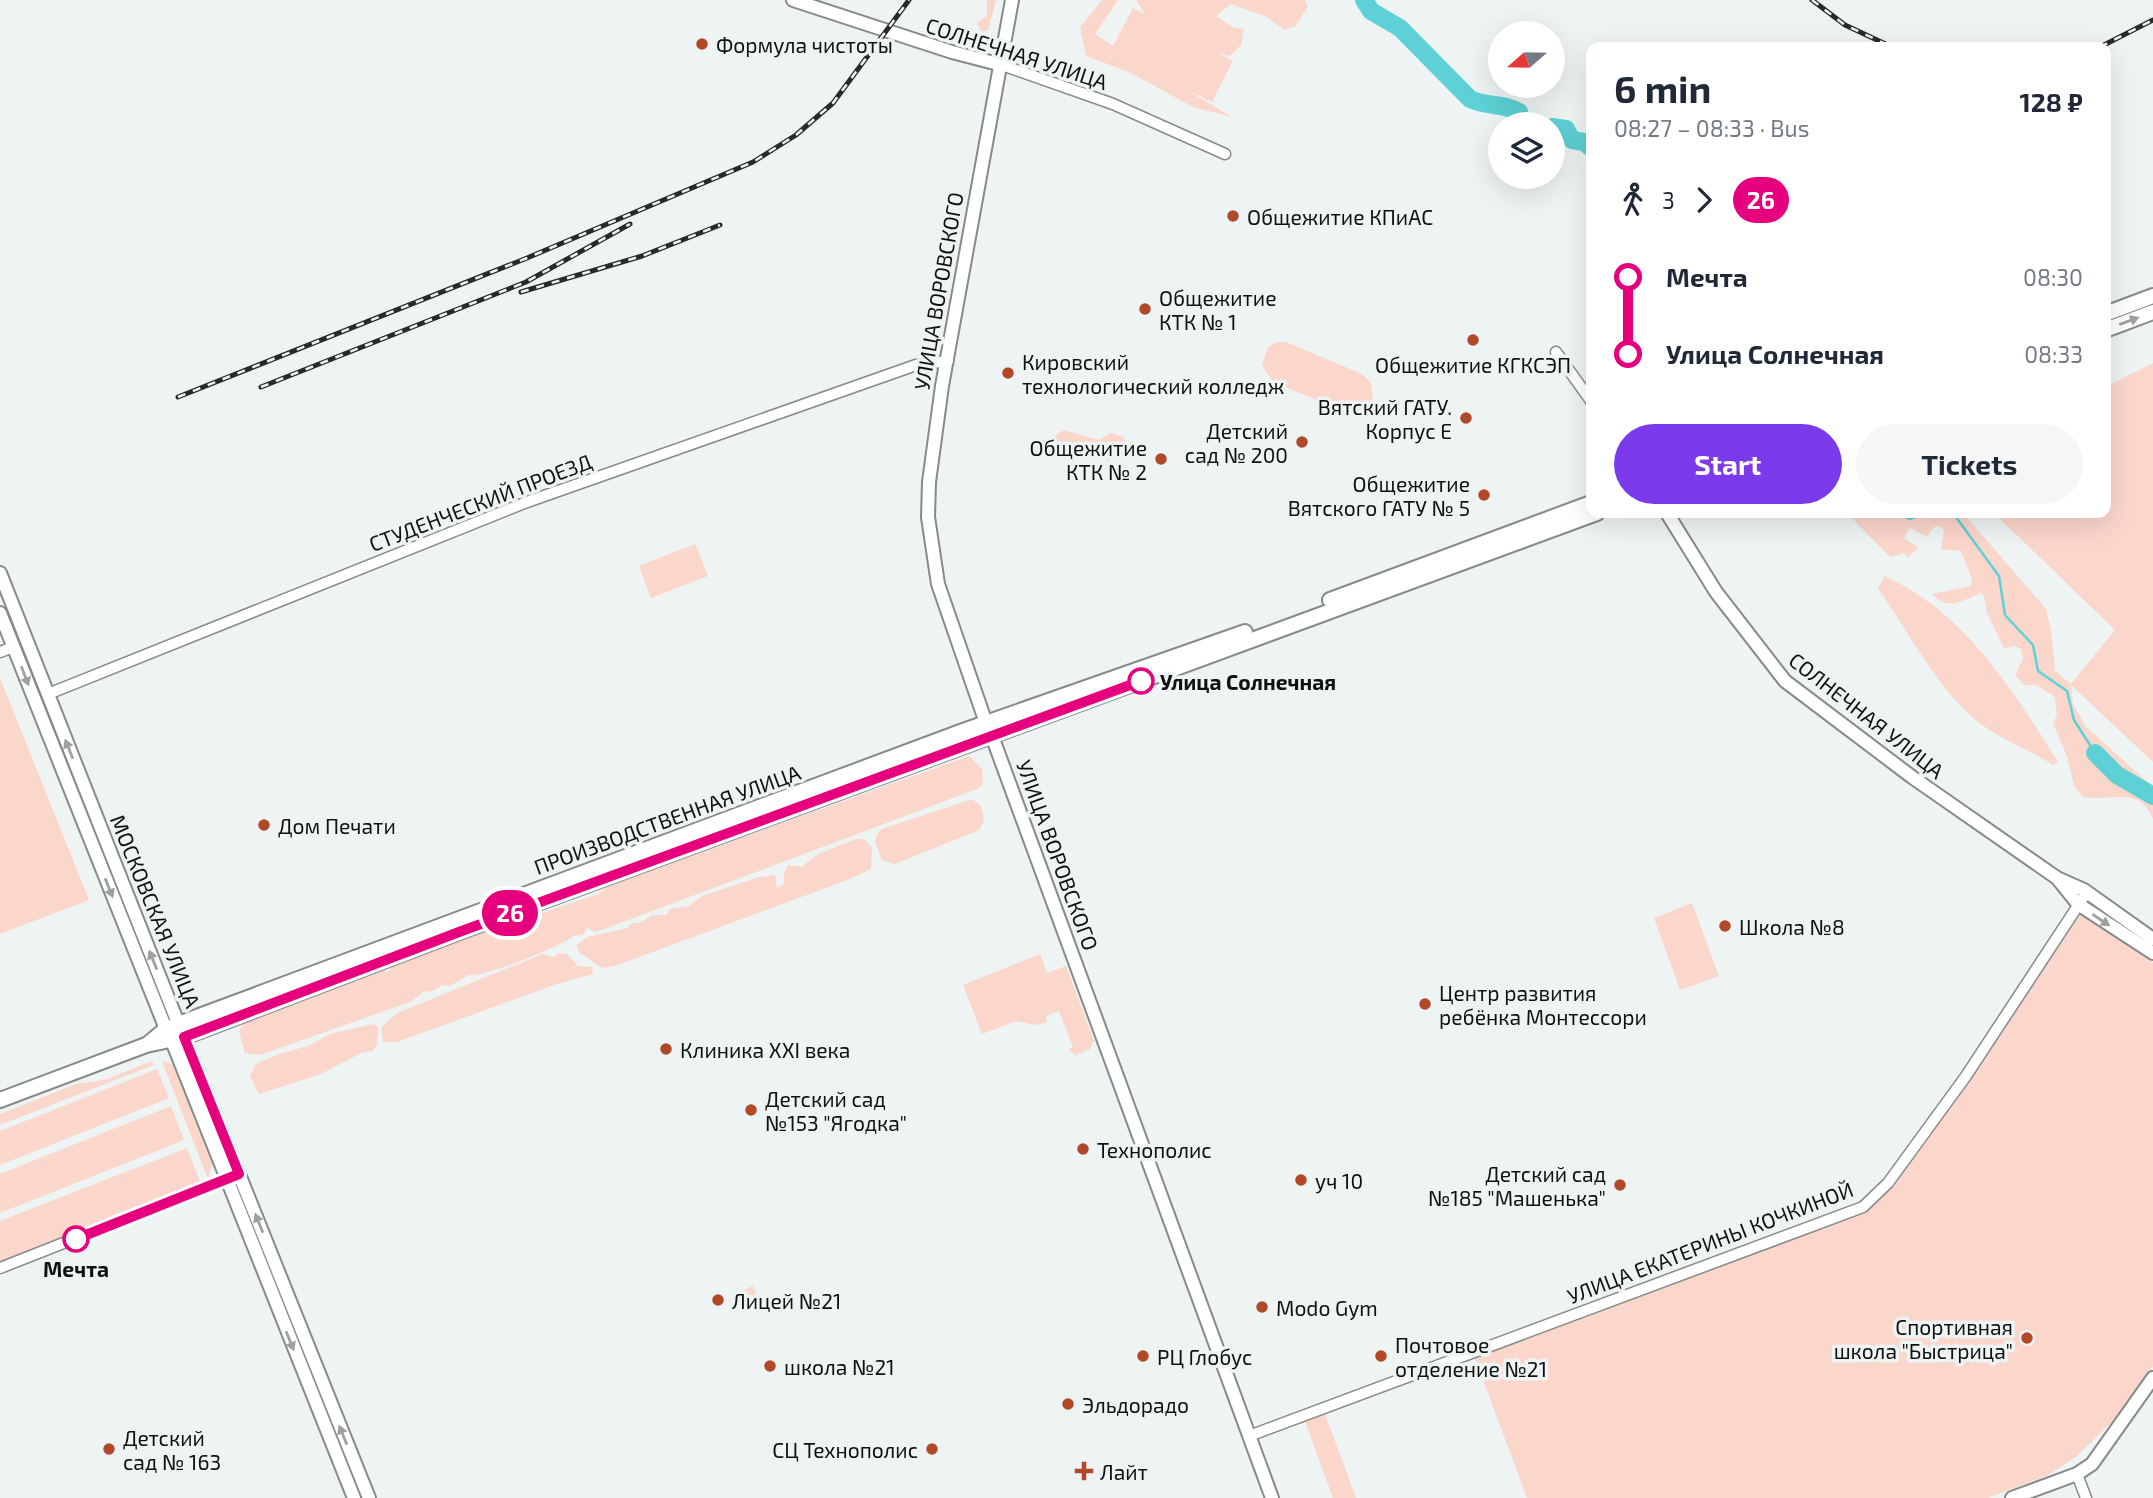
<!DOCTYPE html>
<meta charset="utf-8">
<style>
:root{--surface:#fff;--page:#f6f6f7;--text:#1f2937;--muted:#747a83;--accent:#7c3aed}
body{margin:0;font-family:"Exo 2",sans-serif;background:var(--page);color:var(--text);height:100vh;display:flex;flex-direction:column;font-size:26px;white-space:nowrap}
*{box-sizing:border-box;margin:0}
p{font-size:23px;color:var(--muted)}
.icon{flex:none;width:38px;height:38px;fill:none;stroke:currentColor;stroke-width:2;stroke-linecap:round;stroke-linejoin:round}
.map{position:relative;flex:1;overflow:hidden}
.side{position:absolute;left:1586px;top:42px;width:525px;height:476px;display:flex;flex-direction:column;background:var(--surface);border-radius:14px;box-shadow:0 7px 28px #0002}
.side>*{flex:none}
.badge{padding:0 14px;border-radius:23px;font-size:24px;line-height:46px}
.needle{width:46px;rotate:250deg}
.tools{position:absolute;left:1488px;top:21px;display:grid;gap:14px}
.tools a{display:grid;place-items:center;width:77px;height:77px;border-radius:50%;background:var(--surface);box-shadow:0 7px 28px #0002;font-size:35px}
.map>.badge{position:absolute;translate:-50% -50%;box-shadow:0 0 0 4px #fff}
.legs{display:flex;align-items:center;gap:10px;height:77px;padding:0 28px;font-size:23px}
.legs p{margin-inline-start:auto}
.summary{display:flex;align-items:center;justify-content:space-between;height:119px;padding:0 28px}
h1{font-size:38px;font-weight:700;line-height:52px}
.cta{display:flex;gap:14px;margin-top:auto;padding:14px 28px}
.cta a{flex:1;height:80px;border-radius:42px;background:var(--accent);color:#fff;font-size:28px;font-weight:700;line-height:80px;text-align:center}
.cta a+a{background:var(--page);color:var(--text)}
ul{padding:0 28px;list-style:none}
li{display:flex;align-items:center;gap:24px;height:77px;font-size:26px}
li i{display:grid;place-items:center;width:10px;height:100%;margin:0 9px;background:currentColor}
li i::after{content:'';width:18px;height:18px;margin:-9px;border:5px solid;border-radius:50%;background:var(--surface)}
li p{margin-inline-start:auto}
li:first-child i{background:linear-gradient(#0000 50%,currentColor 0)}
li:last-child i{background:linear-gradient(currentColor 50%,#0000 0)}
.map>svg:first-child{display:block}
</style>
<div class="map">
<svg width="2153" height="1498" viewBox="0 0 2153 1498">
<rect width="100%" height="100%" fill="#eef3f3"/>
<g fill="#fbd6cb">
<polygon points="987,0 996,0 988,31 981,31 977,23 987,16"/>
<polygon points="1102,0 1118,0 1095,34 1113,46 1133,8 1145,14 1136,0 1305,0 1308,6 1296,26 1284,30 1267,17 1231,4 1216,16 1234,28 1244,29 1241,45 1230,56 1218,53 1233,61 1212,102 1185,89 1232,117 1193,107 1129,72 1086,56 1080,27"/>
<polygon points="1277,342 1286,342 1362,374 1371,383 1373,401 1366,411 1351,414 1273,382 1262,365 1268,347"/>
<path d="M2153,363V762L2071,685L2073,704L2086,727L2153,787V819C2139,785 2113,802 2083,797L2074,786L2067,756L2053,723L2057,715L2055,697L2037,685H2024L2015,675L2023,659L2021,649L2015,646L2004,648L1987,613L1984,596L1980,593C1964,600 1946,612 1933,594L1971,586L1972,579L1961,551L1941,549L1944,531L1940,526L1934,527L1927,537L1910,528L1904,538L1918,548L1907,558L1905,553L1890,557L1847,513H1963L2046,609L2051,630L2055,671L2071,684L2115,630L1994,513H2105V387Z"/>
<polygon points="1064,430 1099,440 1110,433 1124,437 1126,443 1109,461 1093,455 1067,456 1051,451 1049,444 1052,437"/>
<polygon points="695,544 708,576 651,598 639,566"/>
<path d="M1885,576C1965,613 2013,690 2058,762L2053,765C2029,749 2001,740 1978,722C1939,691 1907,630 1878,588Z"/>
<polygon points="0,678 89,900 0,934"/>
<path d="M969,756L982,769L983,784L977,789L596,932L587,928L583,935L573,936C565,945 480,979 468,975L450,986L443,985L430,992L425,991L410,1002L260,1055L245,1053L239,1032L247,1014L285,1007L292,1000L383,968L386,972L390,971V965L394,962L400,965L407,959L475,932L494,929L598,894L611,885Z"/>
<path d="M972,799L981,806L984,821L979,830L895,864L882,860C878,847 870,839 882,829Z"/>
<polygon points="856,839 865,839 872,848 871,869 850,879 615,966 602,968 579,952 577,945 587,937 628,928 630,924 642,922 652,915 666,915 670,909 689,906 702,896 759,877 775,875 777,888 784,884 784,873 788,865 801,867 818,854"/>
<polygon points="1692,903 1719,976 1680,990 1654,918"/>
<polygon points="2078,913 2153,963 2153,1366 2118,1416 2076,1457 2048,1475 1988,1498 1527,1498 1475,1358 1865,1212 1889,1188 1969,1080"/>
<polygon points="559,953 567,954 578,966 593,967 592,974 557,984 397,1042 383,1042 381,1028 397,1013 543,954 554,957"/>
<polygon points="1040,954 1047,973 1066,966 1094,1041 1090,1049 1076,1055 1068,1049 1073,1047 1059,1011 1046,1016 1047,1022 1036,1025 1016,1021 982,1034 963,985"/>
<polygon points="374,1024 378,1027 377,1045 373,1051 361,1053 321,1074 259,1094 250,1076 256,1064 279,1054 308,1046 330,1034"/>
<polygon points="152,1061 154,1065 0,1125 0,1114 76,1084 104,1080"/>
<polygon points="162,1061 172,1064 179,1072 197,1117 213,1162 208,1179"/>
<polygon points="157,1069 169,1098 0,1165 0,1131"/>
<polygon points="171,1106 184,1140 0,1213 0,1174"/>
<polygon points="187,1148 201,1184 0,1262 0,1221"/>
<polygon points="753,1286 760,1304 745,1309 739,1292"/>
<polygon points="1325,1414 1356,1498 1333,1498 1305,1421"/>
</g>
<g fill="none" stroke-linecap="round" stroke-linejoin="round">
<g stroke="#5dd1d5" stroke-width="2.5">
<polyline points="1897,513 1910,519 1924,513"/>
<polyline points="1953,513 1999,576 2005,615 2033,645 2038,671 2067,691 2074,720 2095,753"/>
</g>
<g stroke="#5dd1d5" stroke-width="18">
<path d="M1364,0L1371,11L1400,28L1470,99C1486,107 1505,103 1519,112L1522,124"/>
<polyline points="1552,127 1566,129 1572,140 1584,142 1591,148"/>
<polyline points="2095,753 2117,775 2153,796"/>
</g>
<g stroke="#858a8a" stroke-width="13">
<g id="minor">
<polyline points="1002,65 1113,104 1225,154"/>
<polyline points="1556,352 1591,401"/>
<polyline points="0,652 13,647"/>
<polyline points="48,694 527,502 916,365 948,361"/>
<polyline points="0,1268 226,1179"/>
<polyline points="1249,1436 1863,1207 1888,1183 1966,1076 2087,892"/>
<polyline points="2077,1474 2086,1498"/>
</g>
</g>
<g stroke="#858a8a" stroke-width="16">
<g id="major">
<polyline points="793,0 952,52 1002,65"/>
<polyline points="1667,513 1716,592 1785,681 1912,777 2057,878 2084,890 2153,939"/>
<polyline points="0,573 178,1023"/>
<polyline points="0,613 166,1029"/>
<polyline points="986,723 938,584 928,517 929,482 942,386 1012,0"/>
<polyline points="992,736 1272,1498"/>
<polyline points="2057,878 2078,904 2153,953"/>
<polyline points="184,1037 369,1498"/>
<polyline points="172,1041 354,1498"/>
<polyline points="2012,1498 2077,1474 2092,1464 2153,1378"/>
</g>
</g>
<g stroke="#858a8a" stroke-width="18">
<g id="highway">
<polyline points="2105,314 2153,296"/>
<polyline points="2105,330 2153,312"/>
<polyline points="1330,600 1591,503"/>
<polyline points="148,1044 166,1029 202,1015 963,731 1245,632"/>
<polyline points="0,1100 146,1045 184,1037 459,932 1597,513"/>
</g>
</g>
<use href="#minor" stroke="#fff" stroke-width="10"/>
<use href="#major" stroke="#fff" stroke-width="12"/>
<use href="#highway" stroke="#fff" stroke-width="14"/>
<g stroke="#282a2a" stroke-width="5">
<g id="rail">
<polyline points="1812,0 1845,25 1892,47"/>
<polyline points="2100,47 2153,20"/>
<polyline points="521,292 642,256 720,225"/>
<polyline points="261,387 526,282 630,224"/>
<polyline points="178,397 527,258 753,162 796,135 833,103 909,0"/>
</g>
</g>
<use href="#rail" stroke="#eef3f3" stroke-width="2.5" stroke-dasharray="8" stroke-linecap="butt"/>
</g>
<defs><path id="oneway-solid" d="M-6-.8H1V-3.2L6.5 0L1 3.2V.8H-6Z" transform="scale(1.75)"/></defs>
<g fill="#9fa0a0">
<use href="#oneway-solid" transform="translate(2129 321) rotate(-20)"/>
<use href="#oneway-solid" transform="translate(25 676) rotate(69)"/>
<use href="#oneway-solid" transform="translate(69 749) rotate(-112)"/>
<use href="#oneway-solid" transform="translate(109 888) rotate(68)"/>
<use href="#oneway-solid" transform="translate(2101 920) rotate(34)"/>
<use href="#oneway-solid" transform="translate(153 960) rotate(-112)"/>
<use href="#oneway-solid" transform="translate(259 1223) rotate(-112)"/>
<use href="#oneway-solid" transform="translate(290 1341) rotate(68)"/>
<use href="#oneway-solid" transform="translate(343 1435) rotate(-112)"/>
</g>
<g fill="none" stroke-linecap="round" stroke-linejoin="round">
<g stroke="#fff" stroke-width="16">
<polyline id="line-1" points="76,1239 239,1174 184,1037 459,932 1141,681"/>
</g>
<use href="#line-1" stroke="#e6007e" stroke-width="10"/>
</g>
<g fill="#b14928" stroke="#eef3f3" stroke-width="2.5">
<circle cx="702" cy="44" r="7"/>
<circle cx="1233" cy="216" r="7"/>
<circle cx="1145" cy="309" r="7"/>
<circle cx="1473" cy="340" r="7"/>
<circle cx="1008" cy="373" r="7"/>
<circle cx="1466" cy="418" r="7"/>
<circle cx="1302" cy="442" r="7"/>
<circle cx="1161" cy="459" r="7"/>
<circle cx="1484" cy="495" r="7"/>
<circle cx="264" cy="825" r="7"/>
<circle cx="1725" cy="926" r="7"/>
<circle cx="1425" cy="1004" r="7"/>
<circle cx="666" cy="1049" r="7"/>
<circle cx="751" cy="1110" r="7"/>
<circle cx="1083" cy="1149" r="7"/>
<circle cx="1301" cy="1180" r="7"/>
<circle cx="1620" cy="1185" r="7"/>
<circle cx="718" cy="1300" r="7"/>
<circle cx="1262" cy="1307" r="7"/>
<circle cx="2027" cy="1338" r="7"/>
<circle cx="1143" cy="1356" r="7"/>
<circle cx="1381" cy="1356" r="7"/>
<circle cx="770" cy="1366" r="7"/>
<circle cx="1068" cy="1404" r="7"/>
<circle cx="109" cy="1449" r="7"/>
<circle cx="932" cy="1449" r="7"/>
<path d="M1080.5 1460.5h7v7h7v7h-7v7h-7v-7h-7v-7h7z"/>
</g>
<g fill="#fff" stroke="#e6007e" stroke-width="3.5">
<circle cx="1141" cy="681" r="12"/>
<circle cx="76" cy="1239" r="12"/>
</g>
<g text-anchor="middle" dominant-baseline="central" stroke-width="7" stroke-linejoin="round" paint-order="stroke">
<g font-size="21" fill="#101212" stroke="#eef3f3" text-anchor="start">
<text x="716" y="44">Формула чистоты</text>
<text x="1247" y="216">Общежитие КПиАС</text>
<text x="1159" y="297">Общежитие<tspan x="1159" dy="24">КТК № 1</tspan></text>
<text x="1022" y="361">Кировский<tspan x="1022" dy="24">технологический колледж</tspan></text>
<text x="1473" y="364" text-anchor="middle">Общежитие КГКСЭП</text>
<text x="1452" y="406" text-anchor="end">Вятский ГАТУ.<tspan x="1452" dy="24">Корпус Е</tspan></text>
<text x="1288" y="430" text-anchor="end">Детский<tspan x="1288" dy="24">сад № 200</tspan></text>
<text x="1147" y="447" text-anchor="end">Общежитие<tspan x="1147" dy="24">КТК № 2</tspan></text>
<text x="1470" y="483" text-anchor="end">Общежитие<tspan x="1470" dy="24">Вятского ГАТУ № 5</tspan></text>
<text x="278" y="825">Дом Печати</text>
<text x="1739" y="926">Школа №8</text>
<text x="1439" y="992">Центр развития<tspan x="1439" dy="24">ребёнка Монтессори</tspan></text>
<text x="680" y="1049">Клиника XXI века</text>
<text x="765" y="1098">Детский сад<tspan x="765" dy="24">№153 "Ягодка"</tspan></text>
<text x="1097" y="1149">Технополис</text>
<text x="1606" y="1173" text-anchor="end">Детский сад<tspan x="1606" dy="24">№185 "Машенька"</tspan></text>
<text x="1315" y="1180">уч 10</text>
<text x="732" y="1300">Лицей №21</text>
<text x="1276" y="1307">Modo Gym</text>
<text x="2013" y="1326" text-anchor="end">Спортивная<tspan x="2013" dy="24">школа "Быстрица"</tspan></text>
<text x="1395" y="1344">Почтовое<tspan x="1395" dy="24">отделение №21</tspan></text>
<text x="1157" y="1356">РЦ Глобус</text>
<text x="784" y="1366">школа №21</text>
<text x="1082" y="1404">Эльдорадо</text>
<text x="123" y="1437">Детский<tspan x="123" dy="24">сад № 163</tspan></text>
<text x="918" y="1449" text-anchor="end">СЦ Технополис</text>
<text x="1100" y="1471">Лайт</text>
</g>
<g font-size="21" fill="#101212" stroke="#eef3f3">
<text transform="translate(1017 53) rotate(18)">СОЛНЕЧНАЯ УЛИЦА</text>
<text transform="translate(938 291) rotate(-80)">УЛИЦА ВОРОВСКОГО</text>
<text transform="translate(480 502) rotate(-21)">СТУДЕНЧЕСКИЙ ПРОЕЗД</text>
<text transform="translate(1867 715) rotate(38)">СОЛНЕЧНАЯ УЛИЦА</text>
<text transform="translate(667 819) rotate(-20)">ПРОИЗВОДСТВЕННАЯ УЛИЦА</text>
<text transform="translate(1058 855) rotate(70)">УЛИЦА ВОРОВСКОГО</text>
<text transform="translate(156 911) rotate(68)">МОСКОВСКАЯ УЛИЦА</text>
<text transform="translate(1710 1242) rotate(-21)">УЛИЦА ЕКАТЕРИНЫ КОЧКИНОЙ</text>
</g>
<g font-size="21" font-weight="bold" fill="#101212" stroke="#eef3f3" text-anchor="start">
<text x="1160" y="681">Улица Солнечная</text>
<text x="76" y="1268" text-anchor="middle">Мечта</text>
</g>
</g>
</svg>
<div class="tools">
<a><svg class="needle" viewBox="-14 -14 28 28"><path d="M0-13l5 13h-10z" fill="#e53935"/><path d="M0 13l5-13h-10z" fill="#747a83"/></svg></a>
<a><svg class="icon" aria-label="layers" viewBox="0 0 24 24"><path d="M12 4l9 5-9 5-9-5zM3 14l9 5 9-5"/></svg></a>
</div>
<b class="badge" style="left:510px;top:913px;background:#e6007e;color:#fff">26</b>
<section class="side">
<div class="summary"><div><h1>6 min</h1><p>08:27 – 08:33 · Bus</p></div><b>128 ₽</b></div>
<div class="legs"><svg class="icon" aria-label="walk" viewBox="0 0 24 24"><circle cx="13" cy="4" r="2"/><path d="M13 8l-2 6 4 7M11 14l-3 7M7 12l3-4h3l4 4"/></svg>3<svg class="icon" aria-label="forward" viewBox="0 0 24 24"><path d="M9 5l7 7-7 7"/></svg><b class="badge" style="background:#e6007e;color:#fff">26</b></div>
<ul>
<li><i style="color:#e6007e"></i><b>Мечта</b><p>08:30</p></li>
<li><i style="color:#e6007e"></i><b>Улица Солнечная</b><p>08:33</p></li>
</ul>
<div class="cta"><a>Start</a><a>Tickets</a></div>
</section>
</div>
